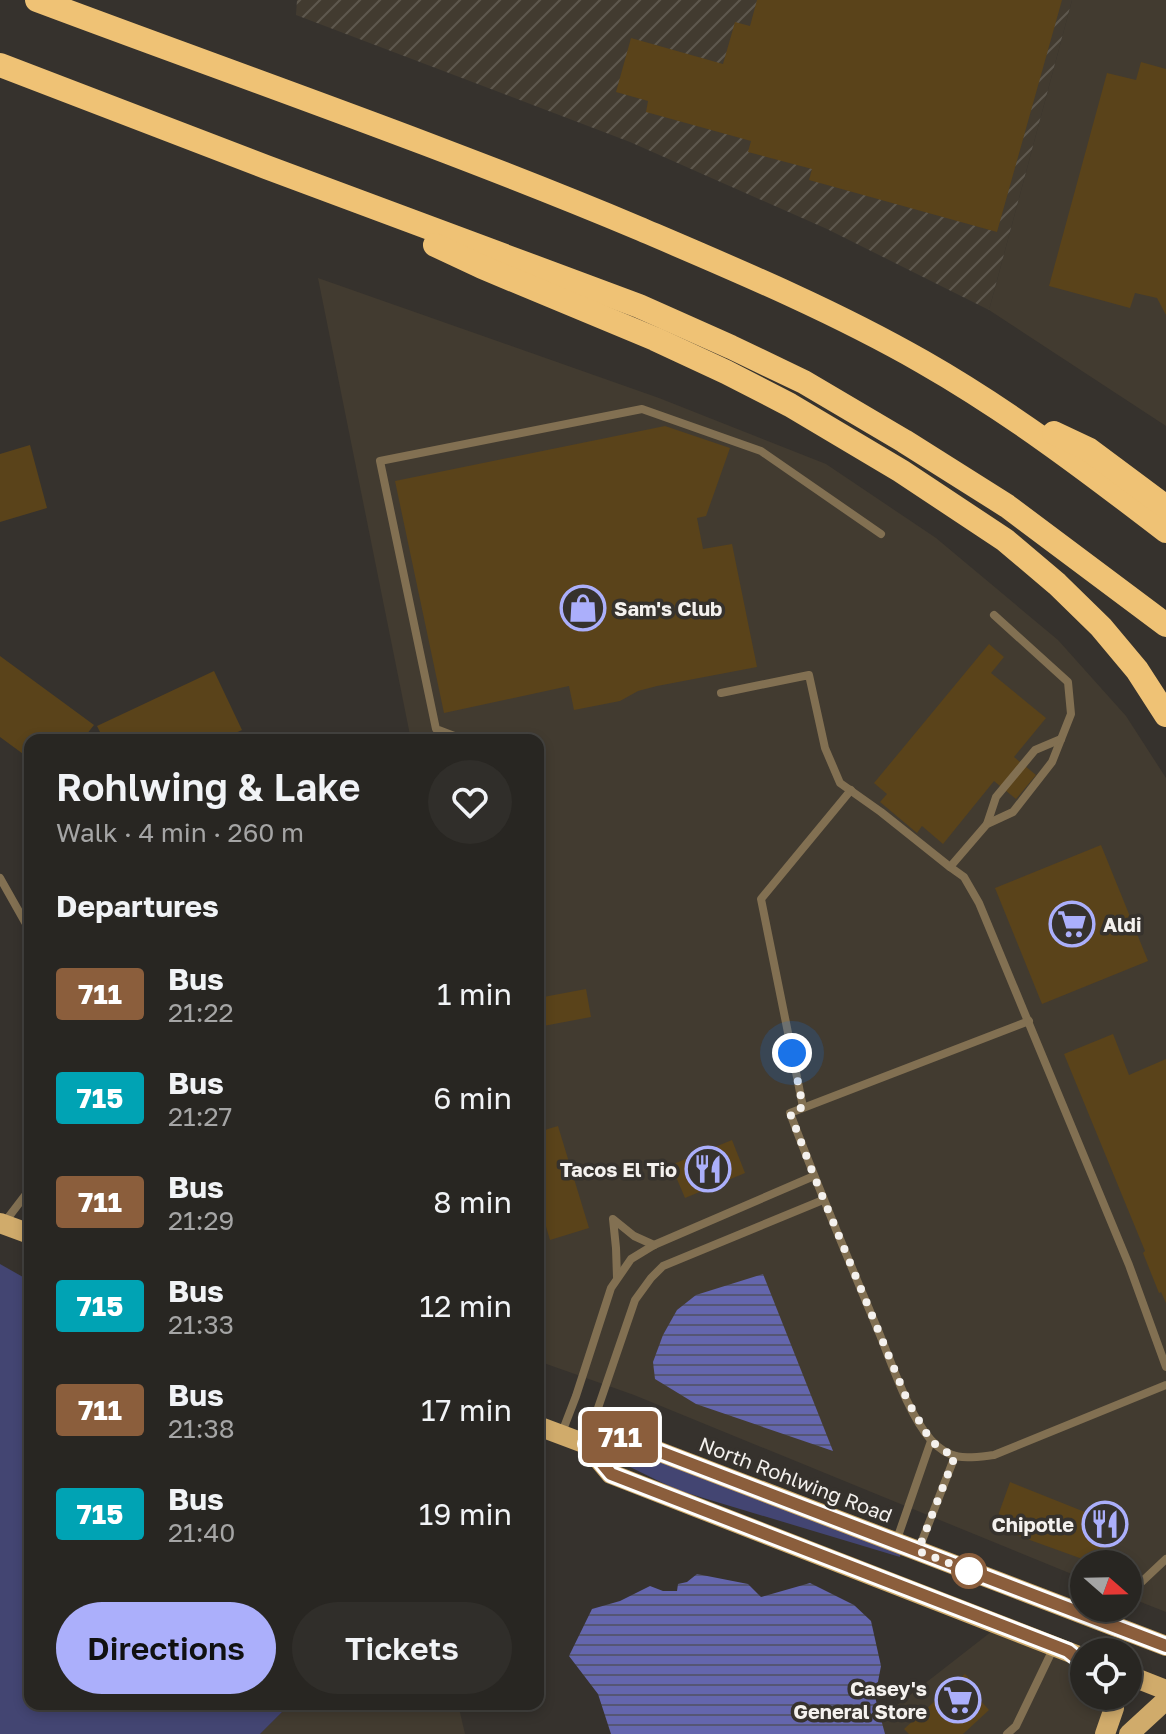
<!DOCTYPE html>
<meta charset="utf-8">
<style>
:root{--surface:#282622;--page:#302e2a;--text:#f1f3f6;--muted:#a5a5a5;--line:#444340;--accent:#abaffb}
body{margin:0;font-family:"Golos Text",sans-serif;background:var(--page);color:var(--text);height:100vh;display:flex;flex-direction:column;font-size:30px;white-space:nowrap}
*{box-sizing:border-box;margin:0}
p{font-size:26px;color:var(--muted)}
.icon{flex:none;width:44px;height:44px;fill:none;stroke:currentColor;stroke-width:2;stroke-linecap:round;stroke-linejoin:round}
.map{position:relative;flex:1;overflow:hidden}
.drawer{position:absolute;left:24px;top:734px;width:520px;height:976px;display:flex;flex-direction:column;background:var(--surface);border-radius:16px;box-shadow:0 4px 12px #0003,0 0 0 2px var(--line)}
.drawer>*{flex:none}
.badge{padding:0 16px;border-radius:6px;font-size:28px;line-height:52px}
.needle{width:52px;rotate:110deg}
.tools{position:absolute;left:1070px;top:1550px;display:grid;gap:16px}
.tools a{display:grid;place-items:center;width:72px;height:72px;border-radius:50%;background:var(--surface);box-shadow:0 4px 12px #0003,0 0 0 2px var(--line);font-size:40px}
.you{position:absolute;width:40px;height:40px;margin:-20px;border:6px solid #fff;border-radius:50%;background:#1a73e8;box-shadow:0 0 0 12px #1a73e833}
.map>.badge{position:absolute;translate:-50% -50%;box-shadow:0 0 0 4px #fff}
h2{padding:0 32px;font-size:30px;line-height:72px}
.round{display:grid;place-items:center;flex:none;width:84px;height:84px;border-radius:42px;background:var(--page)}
.headline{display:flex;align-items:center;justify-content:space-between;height:136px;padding:0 32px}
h1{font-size:38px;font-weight:600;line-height:60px}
.button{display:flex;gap:16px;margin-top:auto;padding:16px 32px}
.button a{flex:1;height:92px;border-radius:48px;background:var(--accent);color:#111;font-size:32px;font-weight:600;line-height:92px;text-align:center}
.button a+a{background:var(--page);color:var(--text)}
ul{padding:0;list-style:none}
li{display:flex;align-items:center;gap:24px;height:104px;padding:0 32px}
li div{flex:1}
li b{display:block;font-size:30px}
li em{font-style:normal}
li .badge{min-width:88px;font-weight:700;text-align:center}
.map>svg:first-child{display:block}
</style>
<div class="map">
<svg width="1166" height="1734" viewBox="0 0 1166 1734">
<defs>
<pattern id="industrial-furrows" width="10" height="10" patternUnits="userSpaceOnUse" patternTransform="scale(2)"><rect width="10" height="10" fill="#423b30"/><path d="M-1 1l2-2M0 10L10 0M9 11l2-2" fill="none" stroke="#5e584e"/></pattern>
<pattern id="water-rules" width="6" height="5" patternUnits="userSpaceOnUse" patternTransform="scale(2)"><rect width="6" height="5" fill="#6466ad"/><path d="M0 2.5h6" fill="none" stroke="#555675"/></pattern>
</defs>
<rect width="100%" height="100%" fill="#36322d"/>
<g fill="#423b30">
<polygon points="1072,0 1166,0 1166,426 989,310"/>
<polygon points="318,278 659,398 826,464 936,538 1058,640 1126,716 1166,778 1166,1612 1128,1597 1128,1564 1084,1564 1084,1579 634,1395 538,1361 538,740 411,740"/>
<polygon points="996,1628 1065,1656 1084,1669 1084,1696 1104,1696 1110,1709 1099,1734 860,1734"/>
<polygon points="290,1704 458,1704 465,1734 260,1734"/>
</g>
<polygon fill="url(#industrial-furrows)" points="297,0 1072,0 989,310 827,229 630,142 296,15"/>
<g fill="#434572">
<polygon points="0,1264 30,1281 30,1704 290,1704 260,1734 0,1734"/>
<polygon points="612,1446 684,1470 901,1553 900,1557 677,1490 630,1467 609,1452 606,1448"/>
</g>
<g fill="url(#water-rules)">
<polygon points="763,1274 833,1451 696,1404 655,1379 653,1362 663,1335 677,1310 696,1295"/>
<polygon points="697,1574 748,1584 761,1597 810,1583 854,1605 871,1621 881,1666 875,1697 885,1734 611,1734 598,1694 569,1656 592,1609 620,1601 650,1586 663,1591 677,1591 678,1584 687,1582"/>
</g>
<g fill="#5a431a">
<polygon points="757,0 1062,0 997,232 809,180 812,169 748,152 751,141 646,112 648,101 616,92 631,38 723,64 735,22 750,26"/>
<polygon points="1141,62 1166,69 1166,315 1157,298 1135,293 1130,308 1049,286 1107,73 1136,80"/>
<polygon points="665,426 730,448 706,516 697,518 703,549 732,544 757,667 657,686 638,691 620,701 574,710 569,686 444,713 395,481"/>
<polygon points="30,445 47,508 0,522 0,454"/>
<polygon points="989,644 1004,657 991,673 1046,718 1014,757 1036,775 1016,799 994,781 943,844 922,826 917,833 880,802 887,794 874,783"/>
<polygon points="0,656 94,725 82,740 30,740 30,759 0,737"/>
<polygon points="214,671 242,730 220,740 104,740 97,726"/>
<polygon points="1101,845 1148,961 1042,1004 995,888"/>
<polygon points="586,989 591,1017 538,1027 538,998"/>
<polygon points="1113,1034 1129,1075 1166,1059 1166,1303 1161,1292 1159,1293 1143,1253 1145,1251 1064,1054"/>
<polygon points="558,1126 589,1228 550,1240 538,1200 538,1132"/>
<polygon points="732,1140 745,1173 685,1198 671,1165"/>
<polygon points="1010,1482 1115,1524 1105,1548 1088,1561 994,1527"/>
<polygon points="965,1674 975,1685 970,1689 989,1710 963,1734 909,1734 904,1729"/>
</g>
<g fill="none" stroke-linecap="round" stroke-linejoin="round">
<g stroke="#827052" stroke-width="8">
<polyline points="721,693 809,675 825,748 840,783 881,812 950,867 987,824 1013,812 1052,762 1071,714 1068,682 994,615"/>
<polyline points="457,737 436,729 380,461 642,409 761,451 881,534"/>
<polyline points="987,824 996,797 1035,750 1061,739"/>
<polyline points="950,867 964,877 979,903 1129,1265 1166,1367"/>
<polyline points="0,878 30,931"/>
<path d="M1029,1021L790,1113C818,1188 849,1261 880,1335C893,1367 909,1415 931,1440C951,1462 968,1458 994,1455L1166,1385"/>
<polyline points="803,1107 761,899 851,790"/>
<polyline points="4,1223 30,1189"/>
<polyline points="617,1277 616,1248 613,1219 634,1236 654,1245"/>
<polyline points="561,1435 576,1396 611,1288 631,1259 654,1245 814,1176"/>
<polyline points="586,1443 635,1300 651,1278 663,1266 823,1200"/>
<polyline points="896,1542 931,1441"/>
<polyline points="918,1551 955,1456"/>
<polyline points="1128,1598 1133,1590 1166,1559"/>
<polyline points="1114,1625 1123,1608"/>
<polyline points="1007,1734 1016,1726 1054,1647"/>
</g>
<g stroke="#d0ab6b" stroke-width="20">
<polyline points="0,1223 30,1234"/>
<polyline points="538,1426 586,1444 611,1474 1084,1658"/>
<polyline points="586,1444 621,1437 1166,1646"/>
<polyline points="1128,1675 1166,1690"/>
<polyline points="1105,1734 1114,1708 1111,1696"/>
<polyline points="1129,1734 1166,1700"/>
</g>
<g stroke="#efc275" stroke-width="24">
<path d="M37,0C237,75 440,145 638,228C734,269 832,310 923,362C1009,411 1088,471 1166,531"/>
<polyline points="0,65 266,167 639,306 731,347 804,382 904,441 1007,506 1166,625"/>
<polyline points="435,245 482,267 655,339 726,372 790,405 901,471 1005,540 1057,584 1101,627 1137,670 1166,715"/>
<polyline points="1054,433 1088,449 1166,507"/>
</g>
</g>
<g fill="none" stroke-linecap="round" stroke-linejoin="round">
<g stroke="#fff" stroke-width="18">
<polyline id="line" points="1084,1664 1068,1651 611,1474 586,1444 621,1437 1166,1646"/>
</g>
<use href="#line" stroke="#8b5e3c" stroke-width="12"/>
<polyline stroke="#f4f1ee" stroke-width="8" stroke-dasharray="0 14.4" points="792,1053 803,1107 790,1113 814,1176 908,1402 931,1441 944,1451 955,1456 918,1551 974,1573 969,1571"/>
</g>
<defs>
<g id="shop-ring" transform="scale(2.3)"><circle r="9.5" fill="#36322d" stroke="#abaffb" stroke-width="1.5"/><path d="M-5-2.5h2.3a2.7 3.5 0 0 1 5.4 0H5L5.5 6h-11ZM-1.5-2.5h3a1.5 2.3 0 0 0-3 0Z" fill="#abaffb"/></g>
<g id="supermarket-ring" transform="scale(2.3)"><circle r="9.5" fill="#36322d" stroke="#abaffb" stroke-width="1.5"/><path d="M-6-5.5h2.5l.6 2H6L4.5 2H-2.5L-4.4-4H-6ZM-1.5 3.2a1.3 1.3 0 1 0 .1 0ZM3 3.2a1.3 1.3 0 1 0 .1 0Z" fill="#abaffb"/></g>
<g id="restaurant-ring" transform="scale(2.3)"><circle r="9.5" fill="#36322d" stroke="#abaffb" stroke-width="1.5"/><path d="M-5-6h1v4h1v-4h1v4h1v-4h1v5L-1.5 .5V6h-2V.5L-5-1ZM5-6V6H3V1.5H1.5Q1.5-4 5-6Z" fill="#abaffb"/></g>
</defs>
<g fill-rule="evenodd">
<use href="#shop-ring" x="583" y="608"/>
<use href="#supermarket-ring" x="1072" y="924"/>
<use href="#restaurant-ring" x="708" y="1169"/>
<use href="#restaurant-ring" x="1105" y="1524"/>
<use href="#supermarket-ring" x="958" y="1700"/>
</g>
<circle fill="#fff" stroke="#8b5e3c" stroke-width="4" cx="969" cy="1571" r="16"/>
<g text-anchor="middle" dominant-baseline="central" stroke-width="7" stroke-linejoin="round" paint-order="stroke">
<g font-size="20" font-weight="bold" fill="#f4f1ee" stroke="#36322d" text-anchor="end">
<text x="614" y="608" text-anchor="start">Sam's Club</text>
<text x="1103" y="924" text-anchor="start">Aldi</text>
<text x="677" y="1169">Tacos El Tio</text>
<text x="1074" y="1524">Chipotle</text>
<text x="927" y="1688">Casey's<tspan x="927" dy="23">General Store</tspan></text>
</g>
<g font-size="20" fill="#f4f1ee" stroke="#36322d">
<text transform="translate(796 1479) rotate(21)">North Rohlwing Road</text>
</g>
</g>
</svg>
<div class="tools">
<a><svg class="needle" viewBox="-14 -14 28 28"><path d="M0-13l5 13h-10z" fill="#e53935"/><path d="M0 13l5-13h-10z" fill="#a5a5a5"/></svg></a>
<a><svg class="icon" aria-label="locate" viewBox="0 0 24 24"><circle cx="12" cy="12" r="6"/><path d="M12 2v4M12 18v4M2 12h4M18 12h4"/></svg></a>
</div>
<div class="you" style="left:792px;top:1053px"></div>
<b class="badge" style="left:620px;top:1437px;background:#8b5e3c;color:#fff">711</b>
<section class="drawer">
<div class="headline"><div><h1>Rohlwing &amp; Lake</h1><p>Walk · 4 min · 260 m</p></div><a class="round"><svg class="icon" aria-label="heart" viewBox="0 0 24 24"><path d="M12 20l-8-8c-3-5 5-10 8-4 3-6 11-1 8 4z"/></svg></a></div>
<h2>Departures</h2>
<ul>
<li><span class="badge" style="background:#8b5e3c;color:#fff">711</span><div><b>Bus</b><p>21:22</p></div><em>1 min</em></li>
<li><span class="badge" style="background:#00a3b4;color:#fff">715</span><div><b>Bus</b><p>21:27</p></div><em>6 min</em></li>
<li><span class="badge" style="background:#8b5e3c;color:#fff">711</span><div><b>Bus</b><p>21:29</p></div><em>8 min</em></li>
<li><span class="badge" style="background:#00a3b4;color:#fff">715</span><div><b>Bus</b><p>21:33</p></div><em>12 min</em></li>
<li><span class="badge" style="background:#8b5e3c;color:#fff">711</span><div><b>Bus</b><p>21:38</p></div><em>17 min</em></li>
<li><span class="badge" style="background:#00a3b4;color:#fff">715</span><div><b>Bus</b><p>21:40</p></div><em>19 min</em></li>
</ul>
<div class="button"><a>Directions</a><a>Tickets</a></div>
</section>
</div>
